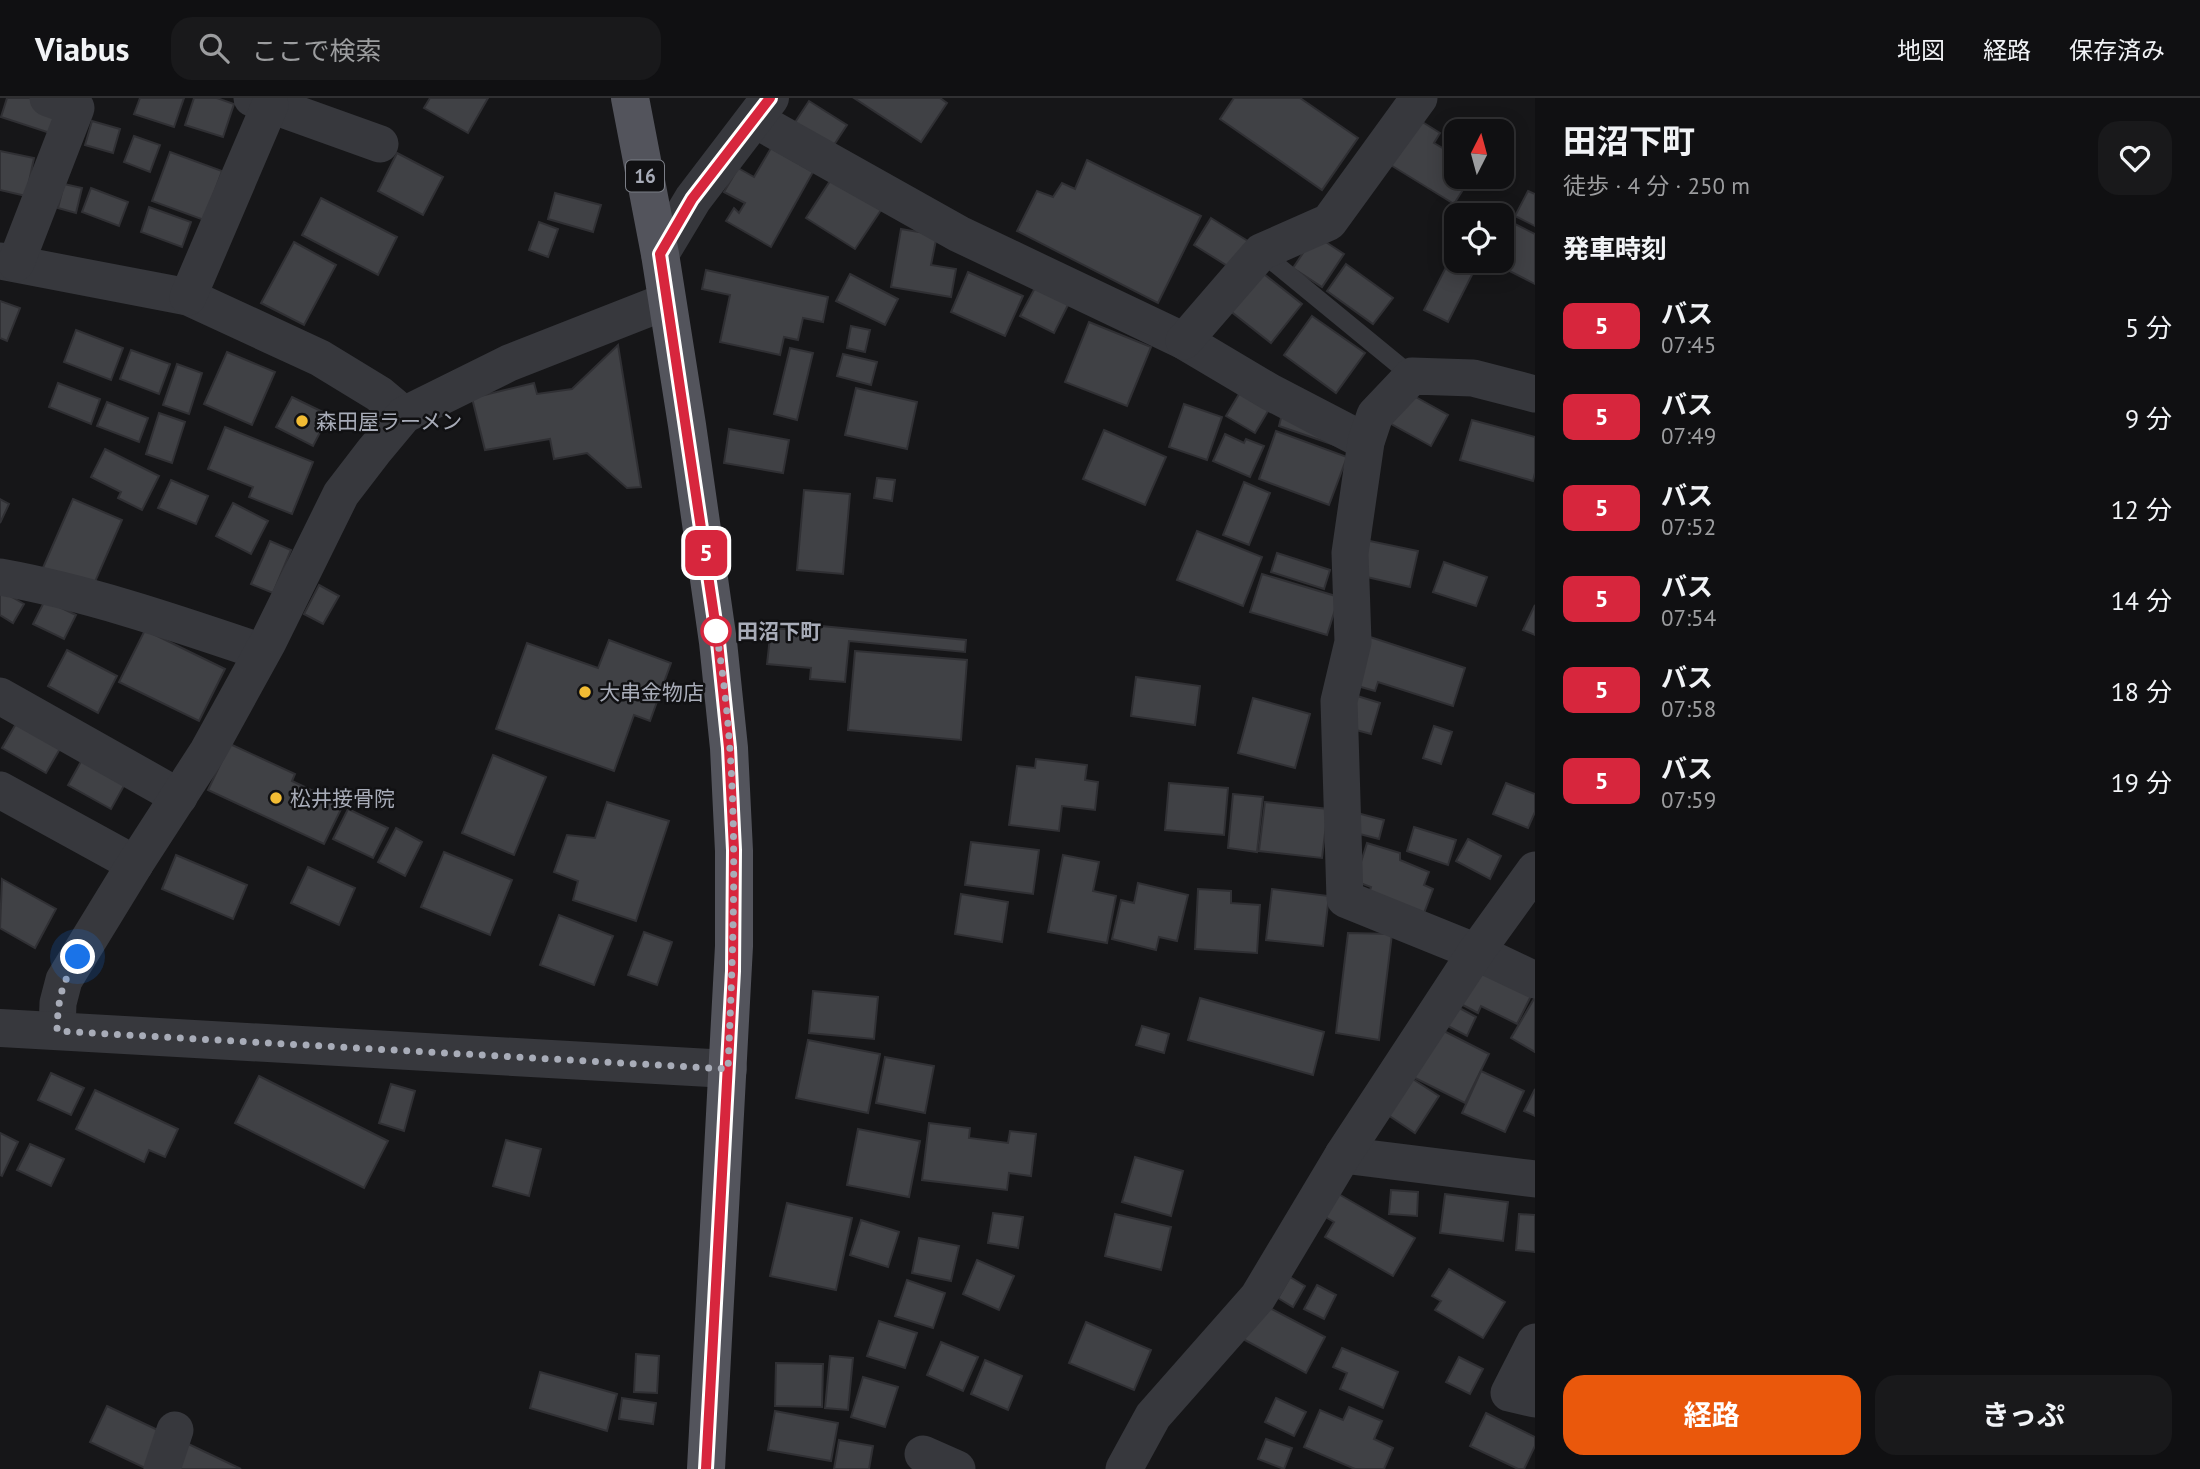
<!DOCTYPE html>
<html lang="ja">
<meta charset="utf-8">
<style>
:root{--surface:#101012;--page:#19191b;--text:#f1f3f6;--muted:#9c9d9f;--line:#303032;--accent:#ea580c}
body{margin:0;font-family:"PT Sans","Noto Sans JP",sans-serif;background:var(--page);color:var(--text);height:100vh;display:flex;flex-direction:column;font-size:26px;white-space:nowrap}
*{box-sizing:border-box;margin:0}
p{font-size:23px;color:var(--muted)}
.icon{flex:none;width:38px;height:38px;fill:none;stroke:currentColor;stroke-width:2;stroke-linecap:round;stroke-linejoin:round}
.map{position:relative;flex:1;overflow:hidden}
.panel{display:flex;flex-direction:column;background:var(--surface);width:665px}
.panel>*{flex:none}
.badge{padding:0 14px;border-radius:10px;font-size:24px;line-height:46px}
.needle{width:46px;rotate:6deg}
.buttons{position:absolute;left:1444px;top:21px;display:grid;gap:14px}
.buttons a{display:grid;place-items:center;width:70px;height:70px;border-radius:14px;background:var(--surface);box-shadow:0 4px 18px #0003,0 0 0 2px var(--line);font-size:35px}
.you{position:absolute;width:35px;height:35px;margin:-18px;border:5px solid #fff;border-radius:50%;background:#1a73e8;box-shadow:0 0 0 10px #1a73e833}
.map>.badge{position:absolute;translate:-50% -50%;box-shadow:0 0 0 4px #fff}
h2{padding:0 28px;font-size:26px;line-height:63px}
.round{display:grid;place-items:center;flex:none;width:74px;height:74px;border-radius:21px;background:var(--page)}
.summary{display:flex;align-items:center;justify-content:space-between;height:119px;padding:0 28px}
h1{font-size:33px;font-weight:700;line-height:52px}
.cta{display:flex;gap:14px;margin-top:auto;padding:14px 28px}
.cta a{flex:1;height:80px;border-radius:21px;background:var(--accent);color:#fff;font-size:28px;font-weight:700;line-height:80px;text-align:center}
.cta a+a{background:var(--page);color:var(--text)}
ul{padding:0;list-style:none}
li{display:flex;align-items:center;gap:21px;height:91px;padding:0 28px}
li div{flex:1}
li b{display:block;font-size:26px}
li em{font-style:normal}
li .badge{min-width:77px;font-weight:700;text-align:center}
header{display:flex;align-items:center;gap:42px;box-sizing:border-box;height:98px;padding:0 35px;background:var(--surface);border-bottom:2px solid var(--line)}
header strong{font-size:33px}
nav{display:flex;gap:38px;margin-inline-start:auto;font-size:24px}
.search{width:490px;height:63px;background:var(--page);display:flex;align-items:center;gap:18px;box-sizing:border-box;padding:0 24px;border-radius:21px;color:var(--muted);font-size:26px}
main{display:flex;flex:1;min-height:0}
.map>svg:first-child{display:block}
</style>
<header>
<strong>Viabus</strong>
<div class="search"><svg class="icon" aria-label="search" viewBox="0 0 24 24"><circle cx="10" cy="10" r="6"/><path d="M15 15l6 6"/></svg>ここで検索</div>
<nav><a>地図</a><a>経路</a><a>保存済み</a></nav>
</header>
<main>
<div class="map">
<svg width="1535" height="1371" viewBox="0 0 1535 1371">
<rect width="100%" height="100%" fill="#161618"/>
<g fill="#404145" stroke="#303034" stroke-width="2">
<polygon points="7,0 32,0 59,8 50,35 1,19"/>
<polygon points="140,0 184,0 174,29 134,16"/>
<polygon points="194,0 217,0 234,6 223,39 185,27"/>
<polygon points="430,0 488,0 468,35 424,10"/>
<polygon points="854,0 940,0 947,5 921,44"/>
<polygon points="1234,0 1300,0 1358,40 1322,92 1220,21"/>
<polygon points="809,3 847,27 828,56 790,32"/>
<polygon points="1416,20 1440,35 1434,45 1456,58 1456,79 1471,79 1454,106 1389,66"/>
<polygon points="92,23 120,31 113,55 85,47"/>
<polygon points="134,38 160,47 150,74 124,64"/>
<polygon points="771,50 813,74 771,149 726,123 734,110 739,115 745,105 724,94 738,70 754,79"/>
<polygon points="0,53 34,60 26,98 0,92"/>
<polygon points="170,54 222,73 204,122 152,103"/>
<polygon points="397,55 443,79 423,117 378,93"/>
<polygon points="1087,62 1201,118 1158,205 1017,133 1037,93 1053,99 1062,85 1075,91"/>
<polygon points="832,80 881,112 855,151 806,120"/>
<polygon points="64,86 82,90 76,115 58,110"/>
<polygon points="91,90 128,104 119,128 82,114"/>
<polygon points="1528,93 1535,96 1535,128 1515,118"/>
<polygon points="555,95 601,107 593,134 548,121"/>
<polygon points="321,100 397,139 378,177 302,137"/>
<polygon points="149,109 191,124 182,149 141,134"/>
<polygon points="1211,120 1251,145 1234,172 1194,147"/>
<polygon points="1507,122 1535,136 1535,186 1490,163 1502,163 1502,133"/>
<polygon points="539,124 558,131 548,159 529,152"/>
<polygon points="901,131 937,137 931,167 956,171 951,199 891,189"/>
<polygon points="1315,137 1344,156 1322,189 1293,170"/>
<polygon points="294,144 336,167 304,227 261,205"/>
<polygon points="1456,150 1456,163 1479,163 1448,224 1424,212"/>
<polygon points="1346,166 1393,200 1373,226 1327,193"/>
<polygon points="1255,169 1302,206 1271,245 1224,208"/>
<polygon points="706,172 828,199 823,224 803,220 798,242 784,239 780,257 720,244 730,197 702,191"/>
<polygon points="968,174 1023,198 1005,238 951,214"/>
<polygon points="850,176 898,201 885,227 836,203"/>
<polygon points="1036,188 1069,205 1054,235 1020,218"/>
<polygon points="0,203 20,210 7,243 0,240"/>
<polygon points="1312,218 1365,255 1336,295 1284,257"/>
<polygon points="1089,224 1151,249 1127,308 1065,284"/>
<polygon points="851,228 870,232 865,254 847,250"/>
<polygon points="76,232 123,250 111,282 64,264"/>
<polygon points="618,247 641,389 627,390 587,355 554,361 550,341 485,352 472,300 534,285 537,296 572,291"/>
<polygon points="790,250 813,255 797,322 774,316"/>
<polygon points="131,252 170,266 159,296 120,281"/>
<polygon points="227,254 275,274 252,327 204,306"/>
<polygon points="843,256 877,264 871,287 837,278"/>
<polygon points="177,266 202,275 189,316 163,307"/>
<polygon points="58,285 100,301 91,326 49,309"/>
<polygon points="856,290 917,304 907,351 845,337"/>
<polygon points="1242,291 1271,308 1255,335 1226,318"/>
<polygon points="1403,292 1448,317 1431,348 1386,323"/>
<polygon points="292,299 329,317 313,348 276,329"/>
<polygon points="107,304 148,320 139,344 97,328"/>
<polygon points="1184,306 1222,319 1207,362 1169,349"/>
<polygon points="159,315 185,324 172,365 146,356"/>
<polygon points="1282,316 1346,351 1279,328"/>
<polygon points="1472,322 1535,339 1535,375 1533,383 1460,362"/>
<polygon points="225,329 313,364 292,416 249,399 253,389 208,371"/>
<polygon points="729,331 789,342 783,375 724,365"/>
<polygon points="1104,332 1166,359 1145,407 1083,381"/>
<polygon points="1276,333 1347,359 1329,407 1259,381"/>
<polygon points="1225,336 1244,345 1246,341 1264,348 1250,379 1213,363"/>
<polygon points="105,351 159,378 142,412 118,400 121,394 91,379"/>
<polygon points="877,380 895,382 892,403 874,400"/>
<polygon points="171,382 208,398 196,426 158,410"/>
<polygon points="1244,384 1270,395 1249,447 1223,437"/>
<polygon points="804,392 850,396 843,476 797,472"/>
<polygon points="0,401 9,406 0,425"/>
<polygon points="73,401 122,422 91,493 42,472"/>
<polygon points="233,405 268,423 251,456 216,438"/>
<polygon points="1197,433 1262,459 1243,508 1177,482"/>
<polygon points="1365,442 1418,453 1410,489 1358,477"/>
<polygon points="270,443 291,452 273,495 251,486"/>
<polygon points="1277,455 1330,472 1324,491 1271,474"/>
<polygon points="1444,464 1487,479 1476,508 1433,494"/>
<polygon points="1262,476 1339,499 1327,537 1250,514"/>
<polygon points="319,487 339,498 323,526 304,516"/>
<polygon points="0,492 24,506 13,525 0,517"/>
<polygon points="45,502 76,517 64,541 33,526"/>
<polygon points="1535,507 1535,537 1523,532"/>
<polygon points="811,527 966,542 965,554 849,543 845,584 810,581 811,570 767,566 771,530 810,533"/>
<polygon points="145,532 225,571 199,623 119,584"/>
<polygon points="1370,539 1465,570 1453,608 1378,584 1375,593 1354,587"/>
<polygon points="609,542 671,565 650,623 634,617 614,673 496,631 527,545 598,570"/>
<polygon points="67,552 117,578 98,615 48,588"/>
<polygon points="855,553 967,562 961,642 848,632"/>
<polygon points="1136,579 1200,588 1195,627 1131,618"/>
<polygon points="1354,597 1380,605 1371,636 1345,629"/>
<polygon points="1253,600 1310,616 1295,670 1238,655"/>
<polygon points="21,617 65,642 46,675 2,650"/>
<polygon points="1434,628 1452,634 1441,666 1423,660"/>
<polygon points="230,646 295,676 292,683 343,707 324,746 208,692"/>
<polygon points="88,651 131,675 111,711 68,687"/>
<polygon points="493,657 546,679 514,757 462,735"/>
<polygon points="1036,661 1087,667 1085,682 1098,684 1095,712 1062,708 1059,733 1009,727 1017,668 1035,670"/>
<polygon points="1169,685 1228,690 1224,737 1165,732"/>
<polygon points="1506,685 1535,696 1535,714 1528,730 1493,716"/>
<polygon points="1233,696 1263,699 1257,754 1228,750"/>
<polygon points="607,704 669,723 636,823 573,802 578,783 554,774 567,737 595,740"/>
<polygon points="1265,704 1328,711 1322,760 1259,753"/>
<polygon points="348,711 388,730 373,760 333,741"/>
<polygon points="1357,715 1384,722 1379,741 1352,734"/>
<polygon points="1414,729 1456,742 1448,767 1407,753"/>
<polygon points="396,730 422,744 405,778 378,764"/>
<polygon points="1468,741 1501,758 1490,781 1456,763"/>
<polygon points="971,744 1039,752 1033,796 965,787"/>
<polygon points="1367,745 1400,755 1400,762 1429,774 1424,787 1433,791 1424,815 1366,804 1371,789 1355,783"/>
<polygon points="444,754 512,782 490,837 421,809"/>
<polygon points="176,757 247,787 233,821 162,791"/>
<polygon points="1063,757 1099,764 1093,793 1116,798 1107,845 1048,834"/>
<polygon points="308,769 355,790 339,827 291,805"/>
<polygon points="2,781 56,811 35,850 0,830"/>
<polygon points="1138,785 1188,797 1177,843 1159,839 1156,852 1112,841 1121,802 1134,805"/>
<polygon points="1198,791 1231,793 1231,805 1260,807 1257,855 1195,851"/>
<polygon points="1272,791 1329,798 1323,848 1266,842"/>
<polygon points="961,796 1008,804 1002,844 955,836"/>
<polygon points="559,817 613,838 594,887 540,867"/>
<polygon points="644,834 672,844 657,887 628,877"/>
<polygon points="1348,835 1392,836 1379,942 1336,935"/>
<polygon points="1480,864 1534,892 1517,926 1481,908 1478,915 1459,905"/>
<polygon points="813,893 878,899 874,941 809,935"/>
<polygon points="1535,899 1535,954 1511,940"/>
<polygon points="1200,900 1324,934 1313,977 1188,942"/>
<polygon points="1454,907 1476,919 1467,938 1444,926"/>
<polygon points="1142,928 1169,936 1164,955 1136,947"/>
<polygon points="1436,929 1489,956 1465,1005 1411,978"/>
<polygon points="808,942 880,956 868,1015 796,1000"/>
<polygon points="885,959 934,968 925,1015 876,1005"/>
<polygon points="1481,973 1524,993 1505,1034 1462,1015"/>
<polygon points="51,975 84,990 71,1017 38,1002"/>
<polygon points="1405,976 1439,998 1415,1035 1382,1013"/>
<polygon points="259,978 388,1043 364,1090 235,1025"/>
<polygon points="391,986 415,993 404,1033 379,1025"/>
<polygon points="1535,991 1535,1018 1524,1013"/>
<polygon points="95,992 178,1031 165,1059 149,1052 144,1064 76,1031"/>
<polygon points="929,1025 970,1030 969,1040 1008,1045 1010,1033 1036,1036 1031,1078 1009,1075 1007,1092 922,1082"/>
<polygon points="858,1031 920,1043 909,1099 847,1087"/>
<polygon points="0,1035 18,1044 2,1078 0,1077"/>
<polygon points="506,1042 541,1051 529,1098 493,1088"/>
<polygon points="30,1046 64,1061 51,1088 17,1072"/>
<polygon points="1135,1059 1183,1073 1171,1118 1122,1104"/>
<polygon points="1391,1092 1418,1094 1417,1118 1389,1116"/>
<polygon points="1335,1094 1415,1140 1393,1178 1325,1139 1334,1124 1322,1117"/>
<polygon points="1445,1096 1508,1104 1503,1143 1440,1135"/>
<polygon points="787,1105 852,1120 836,1192 770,1178"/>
<polygon points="993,1115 1023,1119 1018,1150 988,1145"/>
<polygon points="1115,1116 1171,1129 1161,1172 1105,1158"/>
<polygon points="1519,1116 1535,1117 1535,1154 1516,1152"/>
<polygon points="861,1122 899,1134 888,1169 850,1157"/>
<polygon points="919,1140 959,1148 951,1183 912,1175"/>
<polygon points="977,1162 1014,1178 999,1212 963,1196"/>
<polygon points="1449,1171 1505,1204 1483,1240 1435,1212 1441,1203 1432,1198"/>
<polygon points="1290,1179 1305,1188 1293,1209 1278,1200"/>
<polygon points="907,1182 945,1195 933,1230 895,1218"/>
<polygon points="1317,1187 1336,1197 1324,1221 1304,1211"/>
<polygon points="1262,1206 1325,1239 1306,1275 1243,1241"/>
<polygon points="879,1223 917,1235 905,1270 867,1258"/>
<polygon points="1086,1224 1151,1252 1134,1292 1069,1265"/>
<polygon points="941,1244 978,1259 963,1293 927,1277"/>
<polygon points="1342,1250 1398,1274 1383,1310 1340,1291 1347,1275 1333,1269"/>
<polygon points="636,1256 659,1258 657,1295 634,1294"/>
<polygon points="830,1258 853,1260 848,1312 825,1310"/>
<polygon points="1459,1259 1483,1271 1470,1296 1446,1284"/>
<polygon points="985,1262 1022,1278 1008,1312 971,1296"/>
<polygon points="776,1265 823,1266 822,1309 775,1308"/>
<polygon points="540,1274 617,1296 607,1333 530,1310"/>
<polygon points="863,1279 898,1289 885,1329 851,1319"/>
<polygon points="622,1300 656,1305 653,1326 619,1321"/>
<polygon points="1276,1300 1306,1314 1294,1338 1265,1324"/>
<polygon points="107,1308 162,1334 145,1370 90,1344"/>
<polygon points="1349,1309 1382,1323 1374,1341 1393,1350 1384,1371 1355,1371 1304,1349 1320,1312 1343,1322"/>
<polygon points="775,1313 838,1325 831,1363 768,1352"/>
<polygon points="1486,1315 1535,1339 1535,1348 1524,1371 1518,1371 1470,1348"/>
<polygon points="1266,1341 1292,1350 1284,1371 1258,1361"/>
<polygon points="839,1342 873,1348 869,1371 834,1371"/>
<polygon points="182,1343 241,1371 169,1371"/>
</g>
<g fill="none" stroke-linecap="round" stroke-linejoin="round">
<polyline stroke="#37383d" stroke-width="18" points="1261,154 1412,278"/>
<g stroke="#37383d" stroke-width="37">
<polyline points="252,0 380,46"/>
<polyline points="754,21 959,136 1184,243 1270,294 1366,344"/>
<polyline points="0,163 188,199 320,260 379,296 404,317"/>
<polyline points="16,165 76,10 48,0"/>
<polyline points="188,199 270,7"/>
<polyline points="1184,243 1261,154 1329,124 1419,0"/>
<polyline points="1535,296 1473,280 1412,278 1375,317 1366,344 1350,455 1353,544 1339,603 1345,801 1476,854 1535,882"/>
<path d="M0,479C89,495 176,525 262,554"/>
<polyline points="0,598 179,699"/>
<polyline points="0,692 135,766"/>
<polyline points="57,933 58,905 64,882 135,766 208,653 268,544 341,396 374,353 404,317 509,265 667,203"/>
<polyline points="1343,1057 1535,1081"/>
<polyline points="1535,1244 1509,1295 1535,1301"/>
<polyline points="923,1356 957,1371"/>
<polyline points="162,1371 175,1332"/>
<polyline points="1124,1371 1153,1318 1258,1199 1343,1057 1476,854 1535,772"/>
</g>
<g stroke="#37383d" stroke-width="38">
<polyline points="660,156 693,101 770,0"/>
<polyline points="0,930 728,971"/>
</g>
<polyline stroke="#53545c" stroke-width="38" points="630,0 660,156 687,327 718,544 729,650 734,753 734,848 706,1371"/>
</g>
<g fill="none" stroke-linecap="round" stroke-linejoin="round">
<g stroke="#fff" stroke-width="16">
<polyline id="line" points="706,1371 733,873 734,752 729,650 718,544 660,156 692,101 770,0"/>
</g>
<use href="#line" stroke="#d7263d" stroke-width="10"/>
<path stroke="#a8acb8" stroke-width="7" stroke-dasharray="0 12.6" d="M78,859C61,887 58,901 57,933L728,971C734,826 741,677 716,533"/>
</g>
<g fill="#f2bc34" stroke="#111113" stroke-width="2.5">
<circle cx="302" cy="323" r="7"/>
<circle cx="585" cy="594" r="7"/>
<circle cx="276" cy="700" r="7"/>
</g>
<circle fill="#fff" stroke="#d7263d" stroke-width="3.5" cx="716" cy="533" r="14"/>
<g text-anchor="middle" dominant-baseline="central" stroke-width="5" stroke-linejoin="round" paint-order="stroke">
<rect fill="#111113" stroke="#7b7e86" stroke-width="2" x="626" y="62.5" width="38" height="31" rx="5"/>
<g font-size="19" font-weight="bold" fill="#a8acb8">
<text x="645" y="78">16</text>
</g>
<g font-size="21" fill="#a8acb8" stroke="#111113" text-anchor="start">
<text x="316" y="323">森田屋ラーメン</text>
<text x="599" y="594">大串金物店</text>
<text x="290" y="700">松井接骨院</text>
</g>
<g font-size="21" font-weight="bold" fill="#a8acb8" stroke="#111113" text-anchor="start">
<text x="737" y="533">田沼下町</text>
</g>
</g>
</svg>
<div class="buttons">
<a><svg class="needle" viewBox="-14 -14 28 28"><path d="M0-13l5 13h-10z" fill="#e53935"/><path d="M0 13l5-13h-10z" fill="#9c9d9f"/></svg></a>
<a><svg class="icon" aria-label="locate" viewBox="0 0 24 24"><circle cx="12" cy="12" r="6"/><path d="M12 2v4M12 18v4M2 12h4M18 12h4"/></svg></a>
</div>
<div class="you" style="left:78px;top:859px"></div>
<b class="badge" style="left:706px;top:455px;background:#d7263d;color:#fff">5</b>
</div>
<section class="panel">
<div class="summary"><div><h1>田沼下町</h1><p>徒歩 · 4 分 · 250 m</p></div><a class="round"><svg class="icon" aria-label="heart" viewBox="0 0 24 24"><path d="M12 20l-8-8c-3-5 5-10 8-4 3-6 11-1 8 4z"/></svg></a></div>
<h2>発車時刻</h2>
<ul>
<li><span class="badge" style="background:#d7263d;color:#fff">5</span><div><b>バス</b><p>07:45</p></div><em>5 分</em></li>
<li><span class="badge" style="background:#d7263d;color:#fff">5</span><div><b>バス</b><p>07:49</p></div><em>9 分</em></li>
<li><span class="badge" style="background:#d7263d;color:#fff">5</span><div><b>バス</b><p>07:52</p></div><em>12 分</em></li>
<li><span class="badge" style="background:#d7263d;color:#fff">5</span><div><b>バス</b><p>07:54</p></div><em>14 分</em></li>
<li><span class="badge" style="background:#d7263d;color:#fff">5</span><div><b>バス</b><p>07:58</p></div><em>18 分</em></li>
<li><span class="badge" style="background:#d7263d;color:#fff">5</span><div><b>バス</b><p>07:59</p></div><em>19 分</em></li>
</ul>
<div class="cta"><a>経路</a><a>きっぷ</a></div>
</section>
</main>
